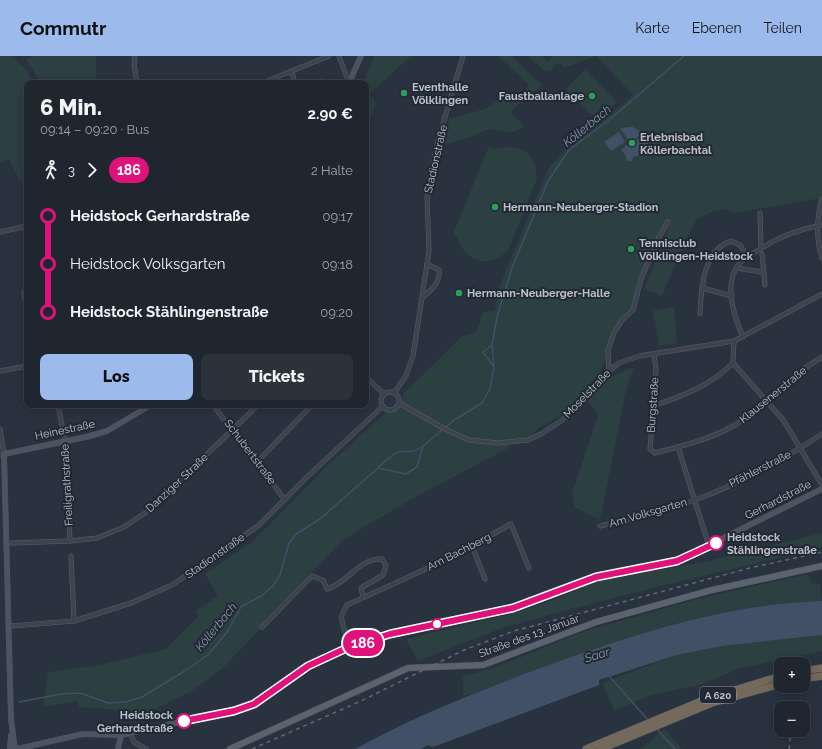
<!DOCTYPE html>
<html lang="de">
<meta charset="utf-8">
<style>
:root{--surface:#1f262f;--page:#2c323b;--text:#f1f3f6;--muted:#a1a5aa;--line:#3c434b;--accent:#9cbbec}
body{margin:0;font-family:Raleway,sans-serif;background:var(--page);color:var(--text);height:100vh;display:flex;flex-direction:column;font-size:15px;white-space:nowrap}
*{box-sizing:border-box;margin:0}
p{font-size:13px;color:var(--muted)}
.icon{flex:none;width:22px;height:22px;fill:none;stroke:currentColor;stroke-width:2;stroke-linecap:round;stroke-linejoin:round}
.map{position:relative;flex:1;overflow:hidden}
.drawer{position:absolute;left:24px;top:24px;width:345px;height:328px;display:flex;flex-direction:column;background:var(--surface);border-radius:8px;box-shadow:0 2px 10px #0003,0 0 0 1px var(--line)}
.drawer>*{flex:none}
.badge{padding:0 8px;border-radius:13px;font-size:14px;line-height:26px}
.controls{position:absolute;left:774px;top:601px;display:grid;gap:8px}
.controls a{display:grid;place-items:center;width:36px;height:36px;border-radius:8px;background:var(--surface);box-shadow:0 2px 10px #0003,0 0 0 1px var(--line);font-size:20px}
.map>.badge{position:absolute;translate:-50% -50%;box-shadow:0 0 0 2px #fff}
.legs{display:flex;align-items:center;gap:6px;height:44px;padding:0 16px;font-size:13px}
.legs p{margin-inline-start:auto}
.summary{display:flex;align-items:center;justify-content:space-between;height:68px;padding:0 16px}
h1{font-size:22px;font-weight:800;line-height:30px}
.action{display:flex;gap:8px;margin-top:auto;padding:8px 16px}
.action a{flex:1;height:46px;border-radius:8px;background:var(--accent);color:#111;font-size:16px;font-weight:800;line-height:46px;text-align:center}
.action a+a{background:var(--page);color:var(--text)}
ul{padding:0 16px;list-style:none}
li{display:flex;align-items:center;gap:14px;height:48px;font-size:15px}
li i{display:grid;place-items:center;width:6px;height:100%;margin:0 5px;background:currentColor}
li i::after{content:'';width:10px;height:10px;margin:-5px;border:3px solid;border-radius:50%;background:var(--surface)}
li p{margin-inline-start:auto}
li:first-child i{background:linear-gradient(#0000 50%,currentColor 0)}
li:last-child i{background:linear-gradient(currentColor 50%,#0000 0)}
header{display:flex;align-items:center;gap:24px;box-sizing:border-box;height:56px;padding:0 20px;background:var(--accent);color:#111}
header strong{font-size:19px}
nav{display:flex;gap:22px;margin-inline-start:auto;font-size:14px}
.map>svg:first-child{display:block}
</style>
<header>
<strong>Commutr</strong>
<nav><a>Karte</a><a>Ebenen</a><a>Teilen</a></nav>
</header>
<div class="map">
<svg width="822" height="693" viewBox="0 0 822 693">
<rect width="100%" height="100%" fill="#29323f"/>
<g fill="#2c3f41">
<polygon points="0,0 11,0 27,14 32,27 27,27 27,122 21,127 9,103 0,107"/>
<polygon points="35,0 96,0 96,23 87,27 41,27 26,3"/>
<polygon points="374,0 411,0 369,38 376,47 371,61 366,59 366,27 363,27"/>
<polygon points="498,0 512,0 542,29 510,56 525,71 511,77 489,73 471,81 442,89 449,63 485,53 502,41 511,44 527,32 528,28"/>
<polygon points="528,0 542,0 547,5 553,0 822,0 822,142 735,157 726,153 711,156 697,163 685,185 662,240 644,233 670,168 669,164 659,181 641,223 633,254 622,264 614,277 606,303 599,318 562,359 538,372 529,381 518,383 505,394 430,433 367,469 342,485 264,565 262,571 223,612 190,636 149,656 79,651 78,645 43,651 48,616 101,609 166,593 199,560 196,554 218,540 205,518 254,484 329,408 404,340 403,338 461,281 476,276 483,256 495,255 498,234 548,113 568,90 597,69 633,39 596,0 564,12 560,7 554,9 552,14 544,15"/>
<polygon points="585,14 617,46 598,65 566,33"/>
<path d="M489,90L494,93C519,86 540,97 536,125L509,193C496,208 475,210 463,193C459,188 459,181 453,178Z"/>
<polygon points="674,250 677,287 659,290 653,255"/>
<polygon points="634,311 626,334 600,464 575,451 572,437 598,359 588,344 609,321"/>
<polygon points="822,477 822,491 625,539 505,571 418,605 406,583 518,556 548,546 598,525 709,505"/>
<path d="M808,518L812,527L820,528L822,545C696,549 579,598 463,641V620L494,612L582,576L693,544Z"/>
<polygon points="822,579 822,595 741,612 702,628 648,640 614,655 602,627 677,599 722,590"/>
<polygon points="665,673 682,693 640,693"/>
</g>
<g fill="#415066">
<polygon points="627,71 633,71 643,77 634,84 628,83 620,73"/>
<polygon points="619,76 625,86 611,95 604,86"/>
<polygon points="644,79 644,82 650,90 642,95 640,99 633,101 632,105 627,105 626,100 621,94 627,89 629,91 634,90 635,85"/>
<path d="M822,545V579L722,590L677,599L599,624V629L433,691L428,689L421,693H355C415,660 479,635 543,611C634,578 725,548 822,545Z"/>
</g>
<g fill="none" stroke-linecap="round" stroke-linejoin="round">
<g stroke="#415066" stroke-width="1.5">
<polyline points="492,289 494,311"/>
<path d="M378,411C384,407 392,398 399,396C411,394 410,399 423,390"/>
<polyline points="609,620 649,665"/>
<polyline points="19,646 61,638 80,637 108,647 126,646 142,641 183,616 208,599 227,576 241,551 261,540 273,530 280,519 289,487 296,478 320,463 378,412 406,418 417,411 423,390 453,365 482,347 490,333 494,311 483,296 492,289 497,261 512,212 548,125 569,94 609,64 684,0"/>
<polyline points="656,672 675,693"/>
</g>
<g stroke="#585f69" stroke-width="5">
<g id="street">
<polyline points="135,0 134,8 137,27"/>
<polyline points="339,0 349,27"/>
<polyline points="292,16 295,27"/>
<polyline points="262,27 329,0"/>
<polyline points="318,27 322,25"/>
<path d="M822,143C817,161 816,183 822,202"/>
<polyline points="760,157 761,193"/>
<polyline points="0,176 27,170"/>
<polyline points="762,198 765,229"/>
<polyline points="736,212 762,216"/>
<polyline points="702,232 732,240"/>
<polyline points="27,236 24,236 27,257"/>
<path d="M421,243C430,235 441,227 439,214L427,208"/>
<path d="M700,258C701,233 703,194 731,185L740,189L747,200"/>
<path d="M743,281C734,260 723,227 739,208C746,200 754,197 762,192C780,180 800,173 822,169"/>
<path d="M654,299L656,313L650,393L655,397C682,390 711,383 735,369C754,357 769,342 785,328C796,317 809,309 822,301"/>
<polyline points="733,307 784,365 822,429"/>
<polyline points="0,315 27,310"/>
<polyline points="609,315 608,294 614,277 622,264 633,254 641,223 659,181 668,166"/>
<polyline points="366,321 384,338"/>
<circle cx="390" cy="345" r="9"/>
<polyline points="394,337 406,320 413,300 429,195 427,140 437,88 463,0"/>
<polyline points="399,347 443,372 469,384 498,387 528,384 541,378 561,365 586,341 609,315 619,307 639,300 734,285 822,238"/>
<polyline points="58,349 67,395 70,485"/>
<polyline points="213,349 285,444"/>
<path d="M653,350C683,340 711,329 733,307L734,285"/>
<polyline points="0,373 4,398 0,398"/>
<polyline points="678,391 709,490"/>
<polyline points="257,406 312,349"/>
<path d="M600,470C632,463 664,455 695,444C739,428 782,404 822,378"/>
<polyline points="11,487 70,485 97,482 124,471 148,455 258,349"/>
<polyline points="472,490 485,523"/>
<polyline points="71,500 74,565"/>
<polyline points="8,567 12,570 74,565 131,547 172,529 258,470 307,421 382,351"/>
<path d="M262,571L312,520L323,524L327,533C348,527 359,502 382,503L386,510L383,519L361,532L363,541"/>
<polyline points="349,591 341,561 347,549 450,502 511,468 529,512"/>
<polyline points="130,676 134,686 146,693"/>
</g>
</g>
<g stroke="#474d58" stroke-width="6">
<g id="secondary">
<polyline points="349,27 361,0"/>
<polyline points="10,693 11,679"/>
<polyline points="15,693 11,663 4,398 86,381 107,375 151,349"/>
<polyline points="17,693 83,678 121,679 245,652 254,648 308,610 349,591 390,578 513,552 596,521 677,505 822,433"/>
<polyline points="118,693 121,679"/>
</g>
</g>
<g stroke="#474d58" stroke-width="7">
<polyline id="primary" points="230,693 408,612 483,609 596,566 712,534 822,510"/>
</g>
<g stroke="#484f59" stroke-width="8">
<g id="highway">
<polyline points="803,615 822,612"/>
<polyline points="803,623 822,620"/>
<polyline points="586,693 711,641 781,620"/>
<polyline points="601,693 712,647 781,628"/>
</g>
</g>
<use href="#street" stroke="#3d444f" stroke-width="4"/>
<use href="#secondary" stroke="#4c5461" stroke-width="5.5"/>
<use href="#primary" stroke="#5b636e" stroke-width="6"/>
<use href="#highway" stroke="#746a5b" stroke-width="7"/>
<g stroke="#606975" stroke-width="1.5" stroke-dasharray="4 4" stroke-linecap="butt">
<polyline points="790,652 790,648"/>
<polyline points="252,693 361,645 464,594 514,575 750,512 822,496"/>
<polyline points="789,693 791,674"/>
</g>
</g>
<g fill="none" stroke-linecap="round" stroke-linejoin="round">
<g stroke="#fff" stroke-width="9">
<polyline id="line-1" points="184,665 234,655 254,648 308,610 349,591 390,578 513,552 596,521 677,505 716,487"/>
</g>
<use href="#line-1" stroke="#de127a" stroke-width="6"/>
</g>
<g fill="#2e9e5b" stroke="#222934" stroke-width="1.5">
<circle cx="404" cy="37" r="4"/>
<circle cx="592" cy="40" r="4"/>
<circle cx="632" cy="87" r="4"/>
<circle cx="495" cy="151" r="4"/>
<circle cx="631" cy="193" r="4"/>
<circle cx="459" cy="237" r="4"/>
</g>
<g fill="#fff" stroke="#de127a" stroke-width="2">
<circle cx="716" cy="487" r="7"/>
<circle cx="437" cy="568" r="5"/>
<circle cx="184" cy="665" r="7"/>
</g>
<g text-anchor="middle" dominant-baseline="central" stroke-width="4" stroke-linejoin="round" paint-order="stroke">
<rect fill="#222934" stroke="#8c939c" stroke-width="1" x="700" y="631" width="36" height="16" rx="3"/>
<g font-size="10" font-weight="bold" fill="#bac0c9">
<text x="718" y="639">A 620</text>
</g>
<g font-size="11" font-weight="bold" fill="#bac0c9" stroke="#222934" text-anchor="start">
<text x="412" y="31">Eventhalle<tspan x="412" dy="13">Völklingen</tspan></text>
<text x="584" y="40" text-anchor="end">Faustballanlage</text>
<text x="640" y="81">Erlebnisbad<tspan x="640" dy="13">Köllerbachtal</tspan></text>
<text x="503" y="151">Hermann-Neuberger-Stadion</text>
<text x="639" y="187">Tennisclub<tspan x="639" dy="13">Völklingen-Heidstock</tspan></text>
<text x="467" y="237">Hermann-Neuberger-Halle</text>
</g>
<g font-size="11" fill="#bac0c9" stroke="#222934">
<text transform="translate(436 103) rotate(-77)">Stadionstraße</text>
<text transform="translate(587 338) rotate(-46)">Moselstraße</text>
<text transform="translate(773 339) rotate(-39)">Klausenerstraße</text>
<text transform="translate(653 349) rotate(-86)">Burgstraße</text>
<text transform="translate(65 374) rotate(-12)">Heinestraße</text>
<text transform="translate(250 396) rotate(53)">Schubertstraße</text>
<text transform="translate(760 413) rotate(-27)">Pfählerstraße</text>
<text transform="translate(177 427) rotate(-43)">Danziger Straße</text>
<text transform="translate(67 429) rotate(-93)">Freiligrathstraße</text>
<text transform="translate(778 444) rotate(-27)">Gerhardstraße</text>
<text transform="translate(648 457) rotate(-16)">Am Volksgarten</text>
<text transform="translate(459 496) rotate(-27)">Am Bachberg</text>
<text transform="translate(215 500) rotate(-35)">Stadionstraße</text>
<text transform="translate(529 580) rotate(-20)">Straße des 13. Januar</text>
</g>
<g font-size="11" font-weight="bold" fill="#bac0c9" stroke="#222934" text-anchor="start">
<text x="727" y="481">Heidstock<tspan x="727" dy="13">Stählingenstraße</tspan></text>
<text x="173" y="659" text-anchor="end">Heidstock<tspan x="173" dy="13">Gerhardstraße</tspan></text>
</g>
<g font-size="12" font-style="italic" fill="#8596ad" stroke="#222934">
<text transform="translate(587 70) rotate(-39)">Köllerbach</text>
<text transform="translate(216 571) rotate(-51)">Köllerbach</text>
<text transform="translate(597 599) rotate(-17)">Saar</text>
</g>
</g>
</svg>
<div class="controls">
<a>+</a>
<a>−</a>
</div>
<b class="badge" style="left:363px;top:587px;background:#de127a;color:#fff">186</b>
<section class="drawer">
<div class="summary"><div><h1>6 Min.</h1><p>09:14 – 09:20 · Bus</p></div><b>2.90 €</b></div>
<div class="legs"><svg class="icon" aria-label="walk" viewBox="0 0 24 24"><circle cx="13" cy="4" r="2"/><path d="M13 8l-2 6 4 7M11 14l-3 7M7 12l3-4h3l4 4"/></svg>3<svg class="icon" aria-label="forward" viewBox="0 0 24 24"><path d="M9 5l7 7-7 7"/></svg><b class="badge" style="background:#de127a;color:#fff">186</b><p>2 Halte</p></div>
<ul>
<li><i style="color:#de127a"></i><b>Heidstock Gerhardstraße</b><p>09:17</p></li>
<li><i style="color:#de127a"></i><span>Heidstock Volksgarten</span><p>09:18</p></li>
<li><i style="color:#de127a"></i><b>Heidstock Stählingenstraße</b><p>09:20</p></li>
</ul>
<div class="action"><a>Los</a><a>Tickets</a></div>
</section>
</div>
